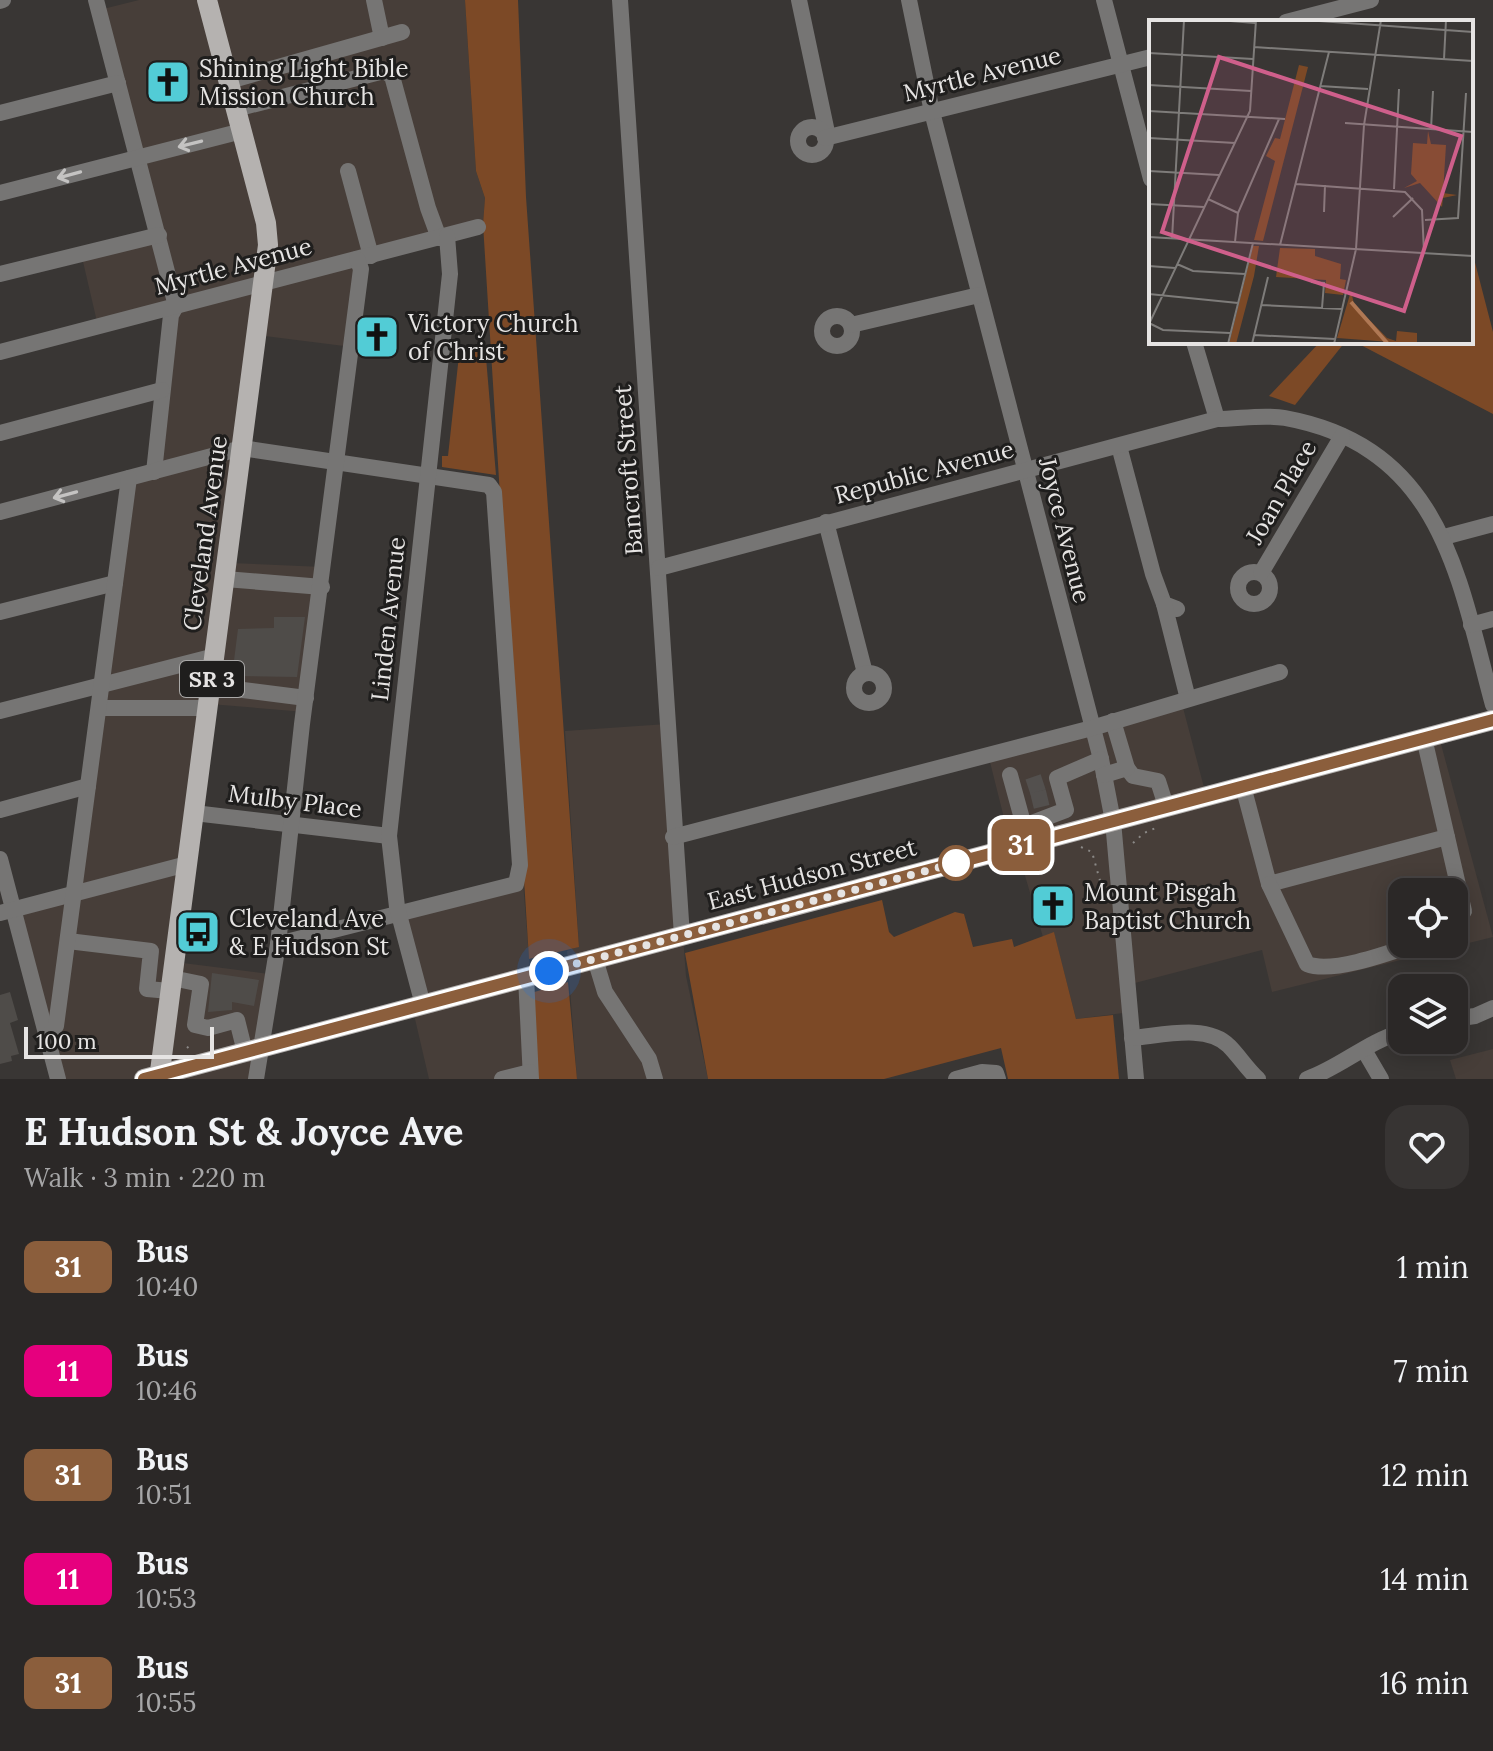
<!DOCTYPE html>
<meta charset="utf-8">
<style>
:root{--surface:#2b2827;--page:#373433;--text:#f1f3f6;--muted:#a6a6a7;--line:#474444}
body{margin:0;font-family:Lora,serif;background:var(--page);color:var(--text);height:100vh;display:flex;flex-direction:column;font-size:30px;white-space:nowrap}
*{box-sizing:border-box;margin:0}
p{font-size:26px;color:var(--muted)}
.icon{flex:none;width:44px;height:44px;fill:none;stroke:currentColor;stroke-width:2;stroke-linecap:round;stroke-linejoin:round}
.map{position:relative;height:1079px;overflow:hidden}
.panel{display:flex;flex-direction:column;background:var(--surface);flex:1}
.panel>*{flex:none}
.badge{padding:0 16px;border-radius:12px;font-size:28px;line-height:52px}
.fabs{position:absolute;left:1388px;top:878px;display:grid;gap:16px}
.fabs a{display:grid;place-items:center;width:80px;height:80px;border-radius:16px;background:var(--surface);box-shadow:0 4px 20px #0003,0 0 0 2px var(--line);font-size:40px}
.scale{position:absolute;left:24px;bottom:20px;width:190px;box-sizing:border-box;padding-left:8px;border:4px solid #e6e4e3;border-top:0;font-size:22px;line-height:28px;white-space:nowrap;color:#e6e4e3;-webkit-text-stroke:6px #1f1e1d;paint-order:stroke}
.you{position:absolute;width:40px;height:40px;margin:-20px;border:6px solid #fff;border-radius:50%;background:#1a73e8;box-shadow:0 0 0 12px #1a73e833}
.map>.badge{position:absolute;translate:-50% -50%;box-shadow:0 0 0 4px #fff}
.round{display:grid;place-items:center;flex:none;width:84px;height:84px;border-radius:24px;background:var(--page)}
.summary{display:flex;align-items:center;justify-content:space-between;height:136px;padding:0 24px}
h1{font-size:38px;font-weight:700;line-height:60px}
ul{padding:0;list-style:none}
li{display:flex;align-items:center;gap:24px;height:104px;padding:0 24px}
li div{flex:1}
li b{display:block;font-size:30px}
li em{font-style:normal}
li .badge{min-width:88px;font-weight:700;text-align:center}
.map>svg:first-child{display:block}
</style>
<div class="map">
<svg width="1493" height="1079" viewBox="0 0 1493 1079">
<rect width="100%" height="100%" fill="#393634"/>
<g fill="#473e39" fill-rule="evenodd">
<polygon points="139,0 465,0 476,171 485,198 483,224 360,258 352,347 257,335 230,563 323,567 305,712 210,704 175,962 269,974 255,1079 59,1079 16,908 74,892 131,477 148,472 173,308 98,326 81,253 158,234 103,9"/>
<path d="M1181,700L1206,795L1438,733L1493,937L1272,992L1262,950L1131,984V1012L1076,1019L1054,933L1043,937L1021,862L1008,834L987,750ZM1402,892H1454V944H1402Z"/>
<polygon points="667,724 686,976 708,1079 577,1079 567,951 579,946 565,731"/>
<polygon points="523,882 538,1071 504,1079 429,1079 412,1006 423,1003 399,917"/>
<polygon points="1493,1049 1493,1079 1456,1079 1450,1060"/>
</g>
<g fill="#7c4926">
<polygon points="465,0 518,0 526,197 579,947 529,959 483,224 485,198 476,171"/>
<polygon points="1471,247 1493,332 1493,414 1355,342 1471,342"/>
<polygon points="1320,342 1345,342 1295,405 1269,396"/>
<polygon points="460,346 485,346 496,475 442,467 442,456 448,456"/>
<polygon points="882,900 889,932 894,937 955,912 964,914 973,947 1012,939 1014,947 1054,932 1076,1019 1113,1015 1119,1079 1008,1079 1001,1048 884,1079 708,1079 685,953"/>
<polygon points="568,982 577,1079 538,1079 531,993"/>
</g>
<g fill="#4f4c49">
<polygon points="274,617 305,617 297,677 232,676 238,629 274,628"/>
<polygon points="212,973 259,980 254,1006 232,1002 232,1010 208,1012"/>
<polygon points="10,992 18,1020 10,1023 19,1054 11,1056 12,1061 0,1064 0,995"/>
</g>
<g fill="none" stroke-linecap="round" stroke-linejoin="round">
<g stroke="#53504e" stroke-width="16" stroke-dasharray="16 8" stroke-linecap="butt">
<polyline points="1028,787 1049,780"/>
<polyline points="1032,801 1053,796"/>
</g>
<g stroke="#8b8987" stroke-width="2" stroke-dasharray="2 6" stroke-linecap="butt">
<polyline points="1133,843 1144,833 1158,827"/>
<polyline points="1081,847 1092,852 1104,895"/>
<polyline points="187,1048 191,1044"/>
</g>
<g stroke="#767574" stroke-width="16">
<polyline points="96,0 176,306 171,315 154,472"/>
<polyline points="374,0 382,38"/>
<polyline points="620,0 682,936"/>
<polyline points="799,0 828,137"/>
<polyline points="909,0 932,112 1101,759 1113,821 1136,1079"/>
<polyline points="1104,0 1151,179"/>
<polyline points="0,1 3,0"/>
<polyline points="1286,22 1371,0"/>
<polyline points="229,81 402,32"/>
<polyline points="236,109 384,71 392,76 428,208 439,238"/>
<polyline points="0,113 118,83"/>
<circle cx="812" cy="141" r="14"/>
<polyline points="825,138 1151,57"/>
<polyline points="348,171 371,256"/>
<polyline points="0,193 242,131"/>
<polyline points="0,274 159,235"/>
<circle cx="837" cy="331" r="15"/>
<polyline points="851,325 979,295"/>
<polyline points="1194,342 1217,419"/>
<polyline points="0,352 478,227"/>
<polyline points="0,433 162,390"/>
<polyline points="1119,446 1153,574 1164,604 1177,609"/>
<polyline points="0,512 242,448 489,485 494,492 520,865 516,884 278,944"/>
<polyline points="826,522 865,673"/>
<polyline points="1444,537 1493,524"/>
<path d="M659,568L1217,419C1239,419 1264,414 1285,418C1442,447 1458,576 1493,705"/>
<circle cx="1254" cy="588" r="16"/>
<polyline points="1261,573 1342,436"/>
<polyline points="225,579 322,587"/>
<polyline points="1164,604 1188,699"/>
<polyline points="0,612 115,583"/>
<polyline points="1471,625 1493,619"/>
<circle cx="869" cy="688" r="15"/>
<polyline points="211,686 306,698"/>
<polyline points="100,708 208,708"/>
<polyline points="0,711 215,656"/>
<polyline points="1127,768 1133,776 1158,781 1166,806"/>
<polyline points="1010,775 1024,826"/>
<polyline points="1104,775 1127,768 1113,721"/>
<polyline points="1243,786 1269,884 1447,837 1424,738"/>
<polyline points="0,810 88,786"/>
<polyline points="194,813 389,836"/>
<polyline points="673,837 1092,728 1280,672"/>
<polyline points="1447,837 1464,911 1454,925"/>
<polyline points="1029,843 1024,826 1066,810 1057,778 1101,759"/>
<polyline points="0,859 58,1079"/>
<path d="M1269,884L1307,964C1332,974 1389,953 1415,944"/>
<polyline points="0,913 187,864"/>
<polyline points="68,941 151,951 147,989 170,991"/>
<polyline points="595,959 605,992 649,1059 655,1079"/>
<polyline points="526,977 531,1079"/>
<polyline points="172,978 201,984 195,1025 208,1028 237,1020 245,1052"/>
<polyline points="423,1005 397,907 389,836 450,274 447,236"/>
<polyline points="1454,1019 1475,1016 1493,1008"/>
<polyline points="48,1036 56,1026 129,478"/>
<path d="M1132,1038C1160,1036 1207,1023 1229,1046C1239,1056 1247,1069 1258,1079"/>
<polyline points="1364,1050 1381,1079"/>
<polyline points="256,1079 278,944 302,724 361,269 357,259"/>
<polyline points="502,1079 530,1072"/>
<polyline points="956,1079 982,1072 996,1073 998,1079"/>
<path d="M1307,1079C1341,1067 1368,1041 1402,1032"/>
</g>
<g stroke="#b5b2b0" stroke-width="20">
<polyline points="144,1079 1493,720"/>
<polyline points="159,1079 268,245 266,223 207,0"/>
</g>
</g>
<defs><path id="oneway-shaft" d="M-6 0H5M1.5-3L5.5 0L1.5 3" fill="none" stroke-width="1.6" stroke-linecap="round" stroke-linejoin="round" transform="scale(2)"/></defs>
<g stroke="#c4c3c2">
<use href="#oneway-shaft" transform="translate(190 144) rotate(166)"/>
<use href="#oneway-shaft" transform="translate(69 175) rotate(165)"/>
<use href="#oneway-shaft" transform="translate(65 495) rotate(165)"/>
</g>
<g fill="none" stroke-linecap="round" stroke-linejoin="round">
<g stroke="#fff" stroke-width="18">
<polyline id="line" points="144,1079 1493,720"/>
</g>
<use href="#line" stroke="#8b5e3c" stroke-width="12"/>
<polyline stroke="#e6e4e3" stroke-width="8" stroke-dasharray="0 14.4" points="549,971 956,863"/>
</g>
<defs>
<g id="church-square" transform="scale(2.3)"><rect x="-9" y="-9" width="18" height="18" rx="4" fill="#52ccd6" stroke="#1f1e1d"/><path d="M-1.2-6h2.4v3.5h3.3v2.4h-3.3V6h-2.4V-.1h-3.3v-2.4h3.3Z" fill="#111"/></g>
<g id="bus-square" transform="scale(2.3)"><rect x="-9" y="-9" width="18" height="18" rx="4" fill="#52ccd6" stroke="#1f1e1d"/><path d="M-5-6H5V4H4V6H2V4H-2V6H-4V4H-5ZM-3.5-4V0h7V-4ZM-3.5 1.2v1.5H-2V1.2ZM2 1.2v1.5H3.5V1.2Z" fill="#111"/></g>
</defs>
<g fill-rule="evenodd">
<use href="#church-square" x="168" y="82"/>
<use href="#church-square" x="377" y="337"/>
<use href="#church-square" x="1053" y="906"/>
<use href="#bus-square" x="198" y="932"/>
</g>
<circle fill="#fff" stroke="#8b5e3c" stroke-width="4" cx="956" cy="863" r="16"/>
<g text-anchor="middle" dominant-baseline="central" stroke-width="6" stroke-linejoin="round" paint-order="stroke">
<rect fill="#1f1e1d" stroke="#aaa9a8" stroke-width="2" x="180" y="661" width="64" height="36" rx="6"/>
<g font-size="22" font-weight="bold" fill="#e6e4e3">
<text x="212" y="679">SR 3</text>
</g>
<g font-size="24" fill="#e6e4e3" stroke="#1f1e1d" text-anchor="start">
<text x="199" y="68">Shining Light Bible<tspan x="199" dy="28">Mission Church</tspan></text>
<text x="408" y="323">Victory Church<tspan x="408" dy="28">of Christ</tspan></text>
<text x="1084" y="892">Mount Pisgah<tspan x="1084" dy="28">Baptist Church</tspan></text>
<text x="229" y="918">Cleveland Ave<tspan x="229" dy="28">&amp; E Hudson St</tspan></text>
</g>
<g font-size="24" fill="#e6e4e3" stroke="#1f1e1d">
<text transform="translate(982 74) rotate(-14)">Myrtle Avenue</text>
<text transform="translate(233 266) rotate(-15)">Myrtle Avenue</text>
<text transform="translate(628 470) rotate(-94)">Bancroft Street</text>
<text transform="translate(924 472) rotate(-15)">Republic Avenue</text>
<text transform="translate(1281 492) rotate(-60)">Joan Place</text>
<text transform="translate(1065 530) rotate(76)">Joyce Avenue</text>
<text transform="translate(205 533) rotate(-82)">Cleveland Avenue</text>
<text transform="translate(388 619) rotate(-84)">Linden Avenue</text>
<text transform="translate(295 801) rotate(7)">Mulby Place</text>
<text transform="translate(812 874) rotate(-15)">East Hudson Street</text>
</g>
</g>
<g transform="translate(1149 20)">
<rect width="324" height="324" fill="#393634"/>
<path d="M150,45L159,47L114,221L105,220L126,141L117,136L126,118L131,119ZM279,111L282,124L297,125L294,173L308,175L294,178L293,187L271,163L255,168L268,161L262,154L264,123L278,124ZM104,226H110L105,256L87,324H80ZM131,228L166,229V236L192,244L191,259L197,260L194,275L176,273L177,260L127,257ZM202,271L205,284L238,318L247,321L248,311L268,313V324L188,318Z" fill="#7c4926"/>
<path fill="none" stroke="#af7854" stroke-width="4" d="M202,282L239,324"/>
<path fill="none" stroke="#7e7c7a" stroke-width="2" d="M69,0L106,3M170,1L324,12M105,27L324,41M0,33L104,39M295,39L297,0M0,65L102,71M171,66L219,69M0,91L136,99M196,103L324,112M282,109L284,71M0,118L86,123M0,151L70,155M147,164L256,172L273,190L275,232M245,169L250,69M59,179L89,193M0,184L55,187M175,192L176,165M244,197L264,178M276,200L309,198L317,73M0,217L324,236M23,219L35,0M86,222L89,193L130,99M131,225L180,32M28,244L44,251L96,254M0,246L26,248M162,262L175,263L173,288M0,274L89,283M112,285L193,289M0,303L14,310L81,313M0,304L101,91L107,0M105,315L186,319M79,324L104,223M103,324L119,257M185,324L207,229L215,105L232,0"/>
<path fill="#cf5f8b" fill-opacity="0.15" stroke="#cf5f8b" stroke-width="4" d="M70,37L312,116L255,291L13,212Z"/>
<rect width="324" height="324" fill="none" stroke="#e6e4e3" stroke-width="4"/>
</g>
</svg>
<div class="fabs">
<a><svg class="icon" aria-label="locate" viewBox="0 0 24 24"><circle cx="12" cy="12" r="6"/><path d="M12 2v4M12 18v4M2 12h4M18 12h4"/></svg></a>
<a><svg class="icon" aria-label="layers" viewBox="0 0 24 24"><path d="M12 4l9 5-9 5-9-5zM3 14l9 5 9-5"/></svg></a>
</div>
<div class="scale">100 m</div>
<div class="you" style="left:549px;top:971px"></div>
<b class="badge" style="left:1021px;top:845px;background:#8b5e3c;color:#fff">31</b>
</div>
<section class="panel">
<div class="summary"><div><h1>E Hudson St &amp; Joyce Ave</h1><p>Walk · 3 min · 220 m</p></div><a class="round"><svg class="icon" aria-label="heart" viewBox="0 0 24 24"><path d="M12 20l-8-8c-3-5 5-10 8-4 3-6 11-1 8 4z"/></svg></a></div>
<ul>
<li><span class="badge" style="background:#8b5e3c;color:#fff">31</span><div><b>Bus</b><p>10:40</p></div><em>1 min</em></li>
<li><span class="badge" style="background:#e6007e;color:#fff">11</span><div><b>Bus</b><p>10:46</p></div><em>7 min</em></li>
<li><span class="badge" style="background:#8b5e3c;color:#fff">31</span><div><b>Bus</b><p>10:51</p></div><em>12 min</em></li>
<li><span class="badge" style="background:#e6007e;color:#fff">11</span><div><b>Bus</b><p>10:53</p></div><em>14 min</em></li>
<li><span class="badge" style="background:#8b5e3c;color:#fff">31</span><div><b>Bus</b><p>10:55</p></div><em>16 min</em></li>
</ul>
</section>
